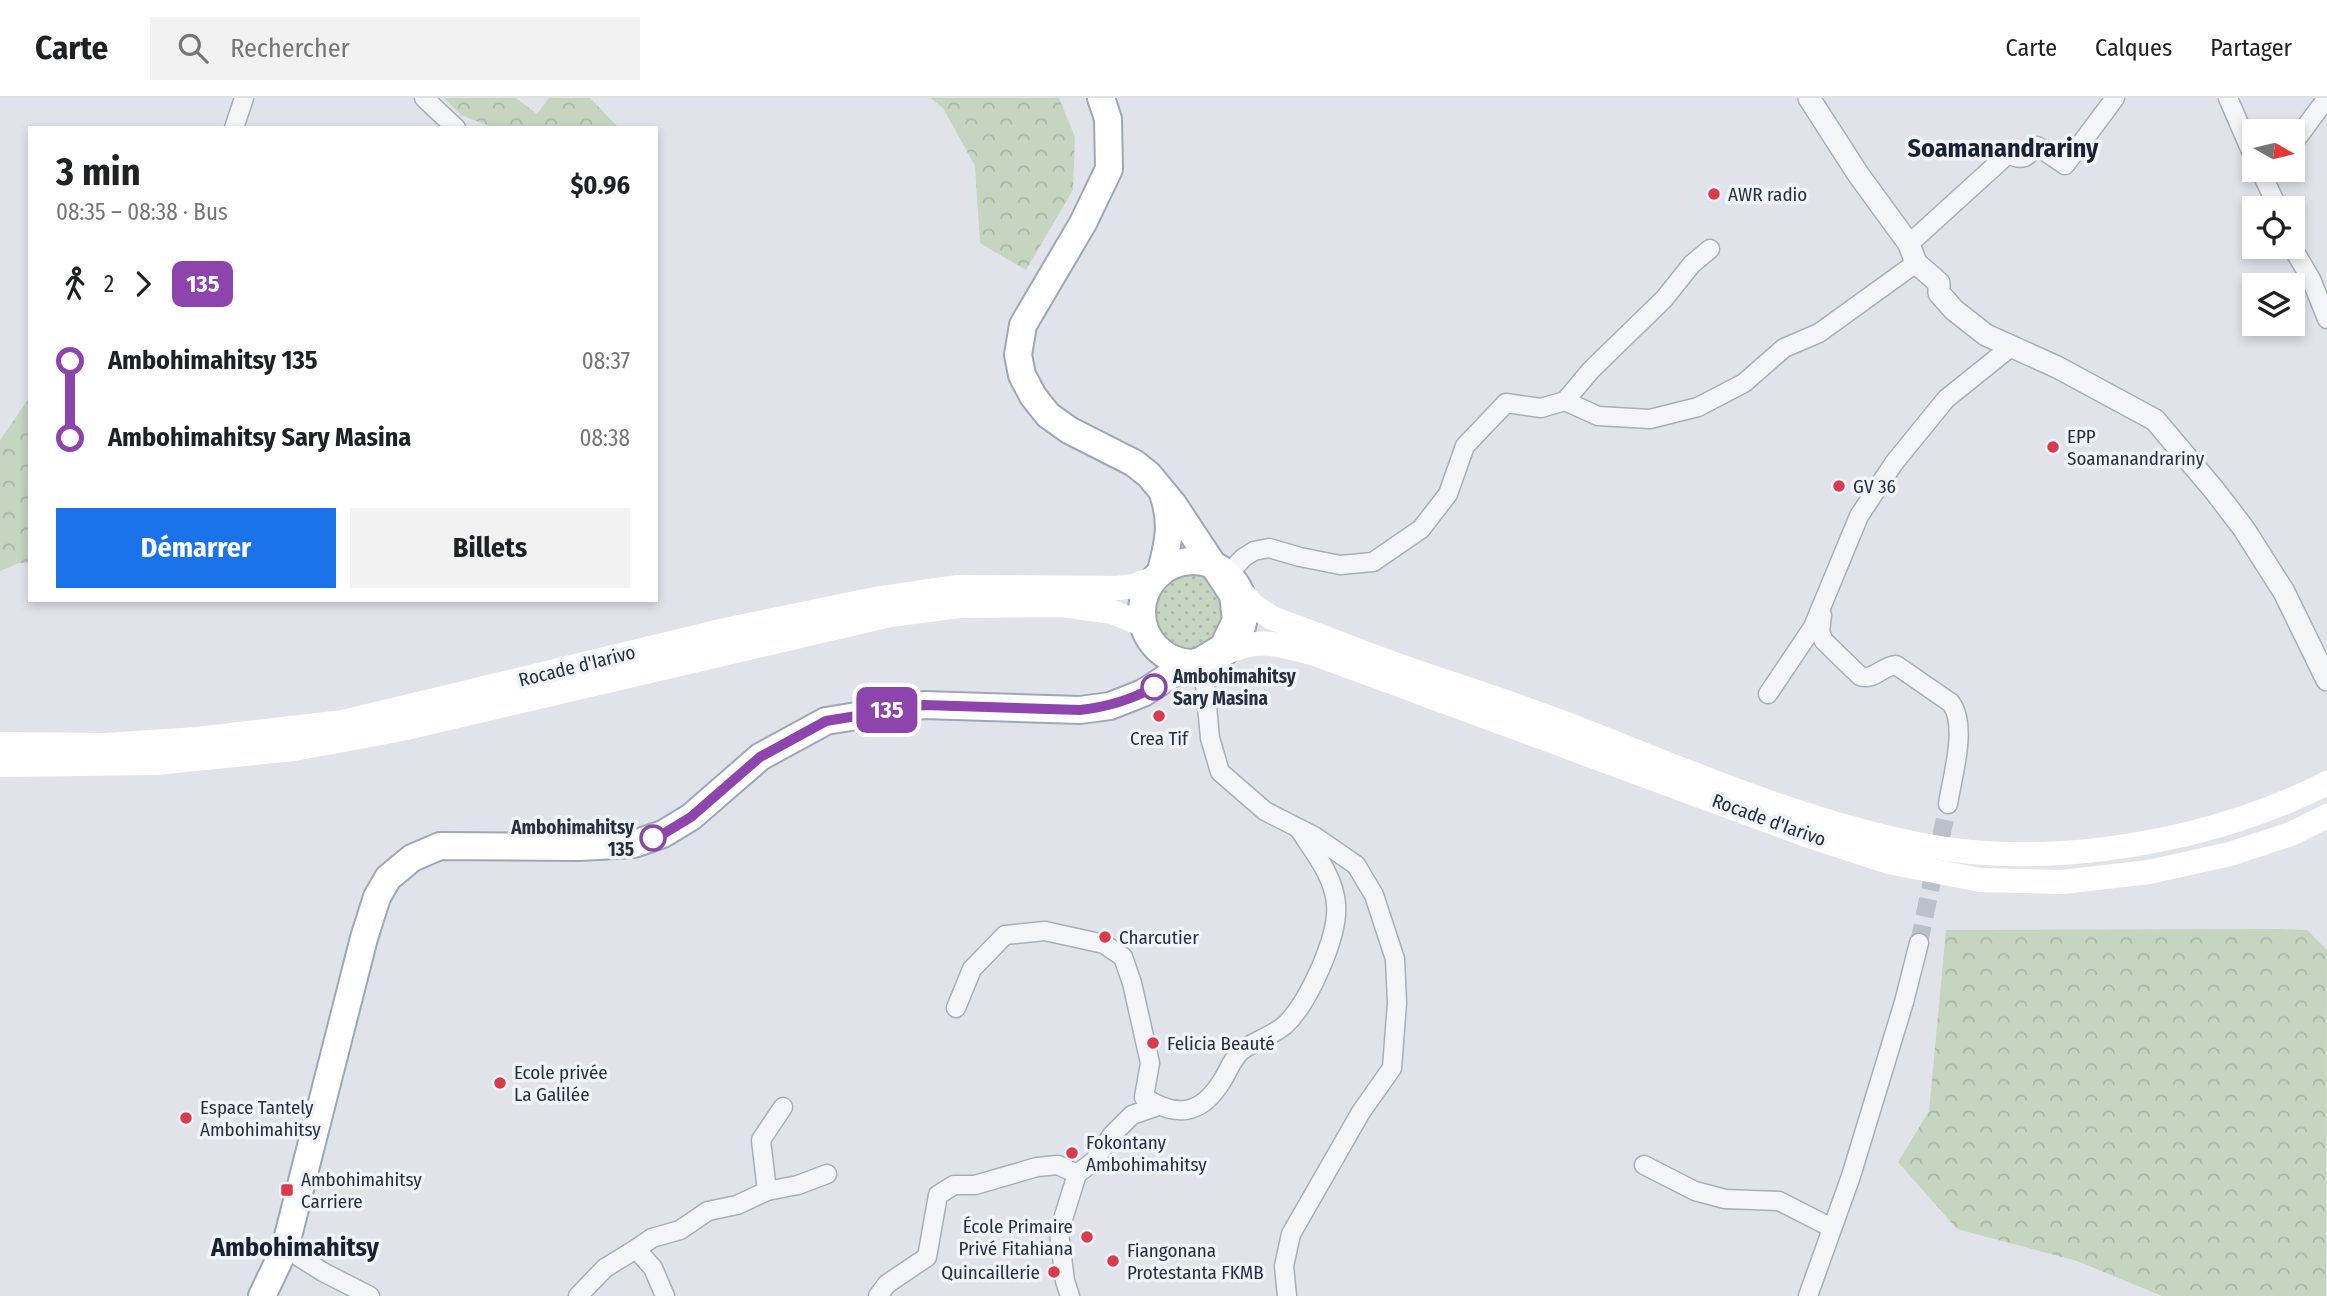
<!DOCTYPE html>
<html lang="fr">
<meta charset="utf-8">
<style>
:root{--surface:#fff;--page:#f2f2f2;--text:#202124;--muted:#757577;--line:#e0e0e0;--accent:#1a73e8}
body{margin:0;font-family:"Fira Sans Condensed",sans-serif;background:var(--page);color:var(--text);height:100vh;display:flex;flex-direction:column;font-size:26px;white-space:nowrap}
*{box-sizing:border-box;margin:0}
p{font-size:23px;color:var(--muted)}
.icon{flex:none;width:38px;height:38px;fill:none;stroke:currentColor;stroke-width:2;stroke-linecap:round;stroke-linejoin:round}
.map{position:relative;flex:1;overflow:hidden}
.sheet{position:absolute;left:28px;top:28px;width:630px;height:476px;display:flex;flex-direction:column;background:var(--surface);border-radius:0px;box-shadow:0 4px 10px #0003}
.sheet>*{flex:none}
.badge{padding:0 14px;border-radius:10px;font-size:24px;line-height:46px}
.needle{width:46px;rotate:98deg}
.fabs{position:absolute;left:2242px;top:21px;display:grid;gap:14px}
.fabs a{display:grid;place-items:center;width:63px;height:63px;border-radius:0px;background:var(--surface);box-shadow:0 4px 10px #0003;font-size:35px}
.map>.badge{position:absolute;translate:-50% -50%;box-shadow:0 0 0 4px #fff}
.legs{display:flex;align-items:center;gap:10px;height:77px;padding:0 28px;font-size:23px}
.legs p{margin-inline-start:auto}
.headline{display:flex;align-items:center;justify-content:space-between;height:119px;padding:0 28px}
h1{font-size:38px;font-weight:700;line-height:52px}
.button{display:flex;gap:14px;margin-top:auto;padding:14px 28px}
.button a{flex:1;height:80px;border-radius:0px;background:var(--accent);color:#fff;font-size:28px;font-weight:700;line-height:80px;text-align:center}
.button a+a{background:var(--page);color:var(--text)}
ul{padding:0 28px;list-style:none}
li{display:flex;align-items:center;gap:24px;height:77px;font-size:26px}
li i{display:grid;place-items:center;width:10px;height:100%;margin:0 9px;background:currentColor}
li i::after{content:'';width:18px;height:18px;margin:-9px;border:5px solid;border-radius:50%;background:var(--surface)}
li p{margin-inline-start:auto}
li:first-child i{background:linear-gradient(#0000 50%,currentColor 0)}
li:last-child i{background:linear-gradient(currentColor 50%,#0000 0)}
header{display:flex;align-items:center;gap:42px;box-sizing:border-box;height:98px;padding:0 35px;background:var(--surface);border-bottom:2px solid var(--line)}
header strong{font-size:33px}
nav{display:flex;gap:38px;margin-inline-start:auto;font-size:24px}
.search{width:490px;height:63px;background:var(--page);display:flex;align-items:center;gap:18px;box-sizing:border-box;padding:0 24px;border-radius:0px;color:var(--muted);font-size:26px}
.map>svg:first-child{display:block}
</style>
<header>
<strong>Carte</strong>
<div class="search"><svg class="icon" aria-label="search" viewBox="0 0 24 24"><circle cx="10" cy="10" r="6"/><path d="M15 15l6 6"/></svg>Rechercher</div>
<nav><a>Carte</a><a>Calques</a><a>Partager</a></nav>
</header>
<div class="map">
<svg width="2327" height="1198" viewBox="0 0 2327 1198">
<defs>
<pattern id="forest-crowns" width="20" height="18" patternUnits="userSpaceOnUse" patternTransform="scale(1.75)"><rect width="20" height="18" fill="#c5d5c0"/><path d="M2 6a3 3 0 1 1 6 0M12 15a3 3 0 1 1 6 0" fill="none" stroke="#a9b7a6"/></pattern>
<pattern id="garden-dots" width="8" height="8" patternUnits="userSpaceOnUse" patternTransform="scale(1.75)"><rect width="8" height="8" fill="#c5d5c0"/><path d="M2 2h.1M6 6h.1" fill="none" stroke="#a9b7a6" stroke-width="1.8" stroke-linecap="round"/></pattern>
</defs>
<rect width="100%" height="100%" fill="#e0e4ea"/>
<g fill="url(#forest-crowns)">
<polygon points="444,0 516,0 537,16 549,0 590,0 619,30 494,30 461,17"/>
<polygon points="930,0 1059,0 1075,39 1073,92 1026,172 980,145 975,68 943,10"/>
<polygon points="30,299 30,465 19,465 0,473 0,342"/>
<polygon points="2282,831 2307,832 2327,852 2326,1198 2162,1198 2077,1163 1957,1131 1898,1064 1929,1013 1946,832"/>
</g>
<path fill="url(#garden-dots)" d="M1197,475L1206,477L1231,512L1208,549C1203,550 1197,552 1192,552C1145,553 1142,477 1197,475Z"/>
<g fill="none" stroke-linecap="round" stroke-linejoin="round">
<polyline stroke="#bbc0c9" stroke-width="18" stroke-dasharray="18 9" stroke-linecap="butt" points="1919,845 1948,706"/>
<g stroke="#a8aeb8" stroke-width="21">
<g id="minor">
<polyline points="424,0 456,30"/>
<polyline points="2228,0 2254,60"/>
<polyline points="234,30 244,0"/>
<polyline points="2292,47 2327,0"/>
<polyline points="2260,72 2278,110"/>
<path d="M1909,146L2008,56C2023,64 2027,59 2037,48L2065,67L2115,0"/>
<polyline points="2292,149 2311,181 2327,221"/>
<polyline points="1565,303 1598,318 1650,321 1698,309 1744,285 1784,250 1819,235 1916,165"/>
<polyline points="1228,476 1243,460 1254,453 1269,450 1300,459 1340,467 1373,464 1421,431 1448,396 1465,348 1506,305 1541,310 1565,303 1591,272 1664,201 1692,166 1710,151"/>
<path d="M1822,517L1820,534L1824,543L1860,578C1874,583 1882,568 1896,567L1951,605C1968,628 1952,679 1948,706"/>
<polyline points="1203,565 1210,640 1220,674 1265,713 1314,738 1356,767 1374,797 1395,861 1397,905 1392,970 1361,1014 1291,1136 1284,1168 1287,1198"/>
<polyline points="1768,596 1813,529 1859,418 1894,365 1946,301 2012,248"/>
<path d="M956,910L972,871L1005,837L1045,833L1104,846L1123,859L1132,885L1150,965L1144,999C1175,1019 1199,1018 1220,986C1227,976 1231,963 1240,954C1249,945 1271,939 1285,927C1308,906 1339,838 1336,806C1334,778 1313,753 1299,731"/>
<polyline points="1644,1067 1695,1093 1725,1101 1779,1103 1832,1130"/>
<polyline points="1077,1076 1094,1063 1112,1037 1132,1017 1158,1008"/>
<polyline points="767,1093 798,1087 827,1076"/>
<polyline points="285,1150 323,1174 370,1198"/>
<polyline points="636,1151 652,1140 680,1132 708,1113 737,1107 767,1093 761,1042 783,1009"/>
<polyline points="578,1198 605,1170 636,1151 653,1170 665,1198"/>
<polyline points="878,1198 887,1186 927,1159 938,1097 954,1087 975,1087 1037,1069 1058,1067 1077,1076 1059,1134 1065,1183 1070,1198"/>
<polyline points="1808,1198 1851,1078 1904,904 1919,845"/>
</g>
</g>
<g stroke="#a8aeb8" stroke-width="24">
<polyline id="tertiary" points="1809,0 1858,76 1909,146 1916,165 1939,185 1939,195 1954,212 1986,237 2057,269 2155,322 2215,393 2244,431 2284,494 2327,582"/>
</g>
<g stroke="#9ea7b7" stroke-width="30">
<g id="primary">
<circle cx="1193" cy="514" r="51"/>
<path d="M1161,473C1168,446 1173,426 1164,399"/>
<polyline points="262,1198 285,1150 364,840 377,799 388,780 412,760 440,748 580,749 634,746 663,736 691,719 760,659 826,623 924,607 1080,612 1110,608 1143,595 1188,566 1200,563 1223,549 1236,522 1233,497 1173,406 1149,377 1134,365 1069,332 1048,317 1033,298 1022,277 1018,257 1023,227 1083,125 1109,71 1108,21 1101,0"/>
</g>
</g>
<use href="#minor" stroke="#f3f5f8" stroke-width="18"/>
<use href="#tertiary" stroke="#f3f5f8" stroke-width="21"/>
<g stroke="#fff" stroke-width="24">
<path d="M1239,492L1254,508L1272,520C1314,535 1355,552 1397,567C1452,586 1509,604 1564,625C1681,670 1798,723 1922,747C2050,772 2211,744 2327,685"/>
<path d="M1224,555C1263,538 1277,547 1315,556L1806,737L1889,764L1980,782L2062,784L2149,774L2230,756L2291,736L2327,718"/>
<polyline points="0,646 105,647 197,641 343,624 725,532 875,501 958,489 1118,490 1133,488 1152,481"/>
<polyline points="0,667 156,665 294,651 402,631 890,517 960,508 1063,507 1112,514 1142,526"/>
</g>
<use href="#primary" stroke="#fff" stroke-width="26"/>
</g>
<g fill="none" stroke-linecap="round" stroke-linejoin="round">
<g stroke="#fff" stroke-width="16">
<path id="line-1" d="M653,740L663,736L691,719L760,659L826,623L924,607L1080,612C1107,609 1131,602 1154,589"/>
</g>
<use href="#line-1" stroke="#8e44ad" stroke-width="10"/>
</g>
<g fill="#da3a4c" stroke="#f0f3f7" stroke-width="2.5">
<circle cx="1714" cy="96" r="7"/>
<circle cx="2053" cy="349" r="7"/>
<circle cx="1839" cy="388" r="7"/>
<circle cx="1159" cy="618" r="7"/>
<circle cx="1105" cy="839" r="7"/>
<circle cx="1153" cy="945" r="7"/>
<circle cx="500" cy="985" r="7"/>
<circle cx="186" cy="1020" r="7"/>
<circle cx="1072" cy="1055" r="7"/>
<rect x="280" y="1085" width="14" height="14" rx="3.5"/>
<circle cx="1087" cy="1139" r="7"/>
<circle cx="1113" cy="1163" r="7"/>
<circle cx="1054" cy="1174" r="7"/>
</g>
<g fill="#fff" stroke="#8e44ad" stroke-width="3.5">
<circle cx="1154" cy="589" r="12"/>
<circle cx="653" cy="740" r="12"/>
</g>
<g text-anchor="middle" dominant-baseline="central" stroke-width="7" stroke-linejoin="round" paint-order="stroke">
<g font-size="19" fill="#273043" stroke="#f0f3f7" text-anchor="start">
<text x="1728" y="96">AWR radio</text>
<text x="2067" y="338">EPP<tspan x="2067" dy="22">Soamanandrariny</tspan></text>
<text x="1853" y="388">GV 36</text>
<text x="1159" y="640" text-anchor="middle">Crea Tif</text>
<text x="1119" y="839">Charcutier</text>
<text x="1167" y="945">Felicia Beauté</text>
<text x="514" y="974">Ecole privée<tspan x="514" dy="22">La Galilée</tspan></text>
<text x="200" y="1009">Espace Tantely<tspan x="200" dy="22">Ambohimahitsy</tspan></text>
<text x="1086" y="1044">Fokontany<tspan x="1086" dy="22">Ambohimahitsy</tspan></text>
<text x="301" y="1081">Ambohimahitsy<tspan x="301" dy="22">Carriere</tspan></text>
<text x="1073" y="1128" text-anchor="end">École Primaire<tspan x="1073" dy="22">Privé Fitahiana</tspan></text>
<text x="1127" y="1152">Fiangonana<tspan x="1127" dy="22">Protestanta FKMB</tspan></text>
<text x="1040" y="1174" text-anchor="end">Quincaillerie</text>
</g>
<g font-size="19" fill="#273043" stroke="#f0f3f7">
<text transform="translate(577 568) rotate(-14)">Rocade d'Iarivo</text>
<text transform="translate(1769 722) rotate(20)">Rocade d'Iarivo</text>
</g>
<g font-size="19" font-weight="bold" fill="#273043" stroke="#f0f3f7" text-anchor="start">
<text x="1173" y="578">Ambohimahitsy<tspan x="1173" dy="22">Sary Masina</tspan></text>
<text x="634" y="729" text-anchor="end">Ambohimahitsy<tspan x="634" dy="22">135</tspan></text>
</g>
<g font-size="26" font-weight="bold" fill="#192134" stroke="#f0f3f7">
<text x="2003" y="50">Soamanandrariny</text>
<text x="295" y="1149">Ambohimahitsy</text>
</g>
</g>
</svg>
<div class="fabs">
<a><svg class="needle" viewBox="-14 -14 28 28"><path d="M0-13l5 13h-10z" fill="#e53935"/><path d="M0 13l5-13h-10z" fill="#757577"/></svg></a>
<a><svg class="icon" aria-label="locate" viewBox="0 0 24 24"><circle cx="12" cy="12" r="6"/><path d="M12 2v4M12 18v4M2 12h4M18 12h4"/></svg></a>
<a><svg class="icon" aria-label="layers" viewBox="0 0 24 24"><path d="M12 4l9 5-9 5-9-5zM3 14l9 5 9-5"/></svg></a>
</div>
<b class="badge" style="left:887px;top:612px;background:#8e44ad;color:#fff">135</b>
<section class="sheet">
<div class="headline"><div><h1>3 min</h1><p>08:35 – 08:38 · Bus</p></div><b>$0.96</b></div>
<div class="legs"><svg class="icon" aria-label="walk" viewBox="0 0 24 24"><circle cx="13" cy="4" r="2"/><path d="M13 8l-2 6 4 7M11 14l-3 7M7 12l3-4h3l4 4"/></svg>2<svg class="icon" aria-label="forward" viewBox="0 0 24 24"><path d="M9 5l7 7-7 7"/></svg><b class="badge" style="background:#8e44ad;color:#fff">135</b></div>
<ul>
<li><i style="color:#8e44ad"></i><b>Ambohimahitsy 135</b><p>08:37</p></li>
<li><i style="color:#8e44ad"></i><b>Ambohimahitsy Sary Masina</b><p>08:38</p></li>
</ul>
<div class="button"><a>Démarrer</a><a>Billets</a></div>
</section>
</div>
